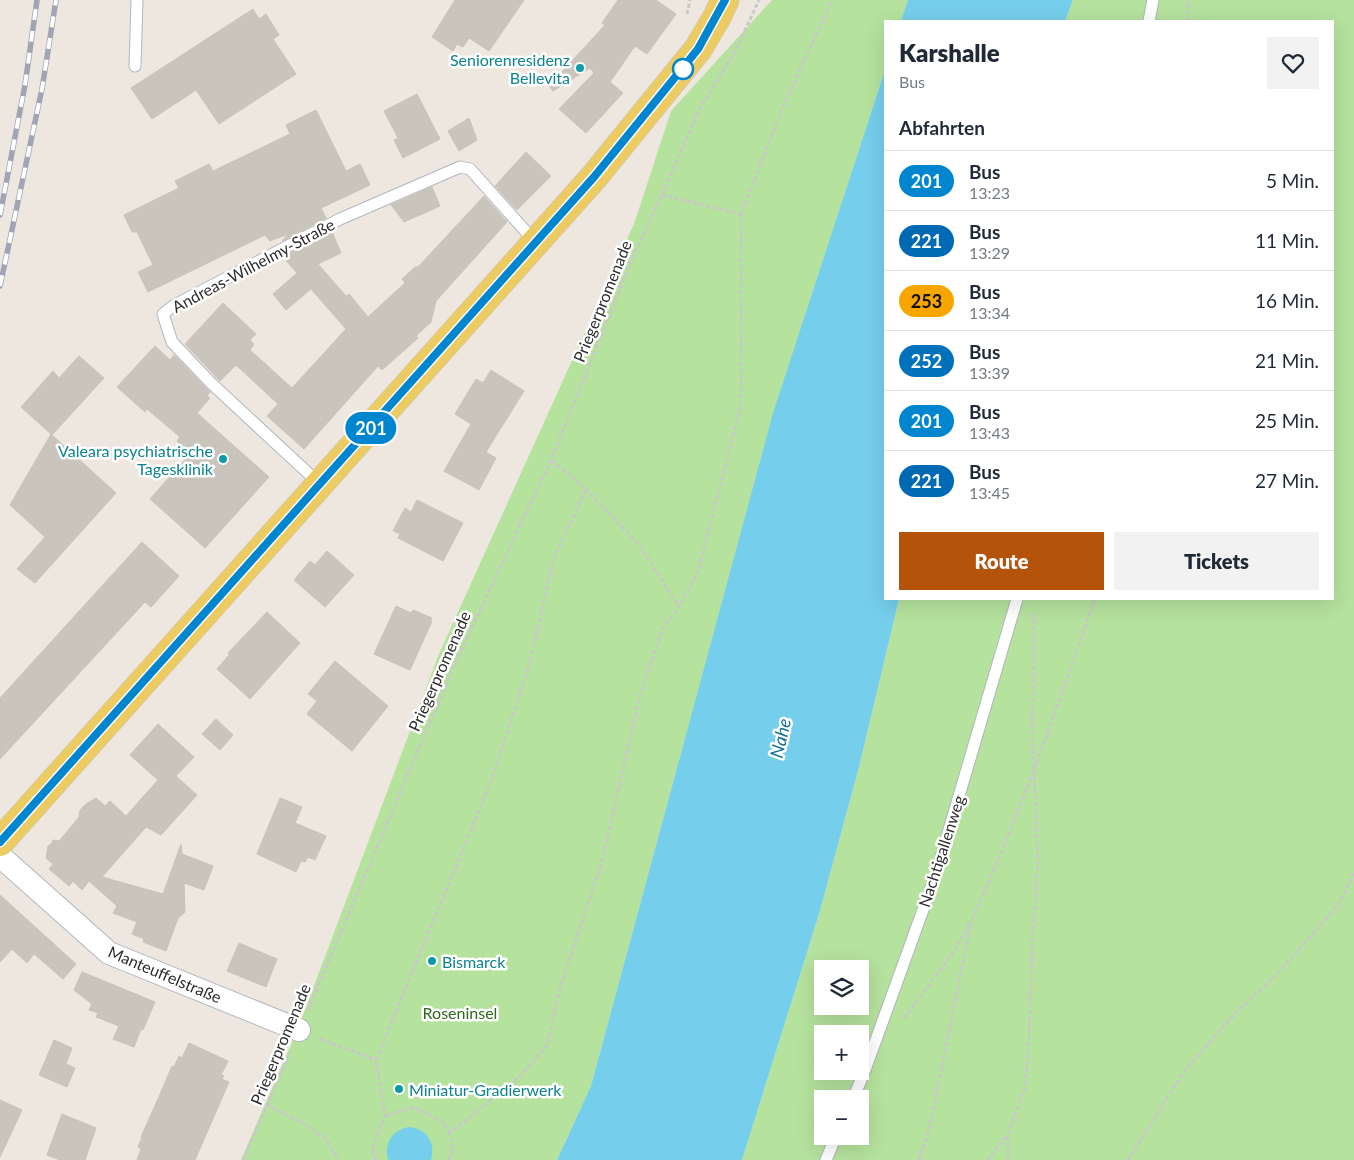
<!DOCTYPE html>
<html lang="de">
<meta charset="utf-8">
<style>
:root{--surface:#fff;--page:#f2f2f3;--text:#1f2937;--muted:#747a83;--line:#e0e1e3;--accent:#b45309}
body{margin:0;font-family:Lato,sans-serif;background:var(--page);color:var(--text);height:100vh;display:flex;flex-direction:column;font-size:19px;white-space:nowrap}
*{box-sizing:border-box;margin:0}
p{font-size:16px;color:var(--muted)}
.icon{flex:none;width:28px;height:28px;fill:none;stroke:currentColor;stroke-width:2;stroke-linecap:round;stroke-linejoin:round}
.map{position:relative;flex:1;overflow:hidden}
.side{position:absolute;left:884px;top:20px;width:450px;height:580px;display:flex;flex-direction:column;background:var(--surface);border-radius:0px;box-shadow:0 5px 20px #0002}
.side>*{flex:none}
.badge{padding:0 10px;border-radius:16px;font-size:18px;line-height:32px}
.buttons{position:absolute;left:814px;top:960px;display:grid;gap:10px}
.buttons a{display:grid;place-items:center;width:55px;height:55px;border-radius:0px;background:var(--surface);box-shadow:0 5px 20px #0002;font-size:25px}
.map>.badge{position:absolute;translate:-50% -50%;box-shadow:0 0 0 2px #fff}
h2{padding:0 15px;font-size:19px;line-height:45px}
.round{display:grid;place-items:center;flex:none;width:52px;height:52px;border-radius:0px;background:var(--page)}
.headline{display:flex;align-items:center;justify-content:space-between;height:85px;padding:0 15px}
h1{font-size:24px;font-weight:800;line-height:38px}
.primary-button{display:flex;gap:10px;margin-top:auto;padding:10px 15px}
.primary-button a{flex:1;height:58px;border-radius:0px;background:var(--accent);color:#fff;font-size:20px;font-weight:800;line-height:58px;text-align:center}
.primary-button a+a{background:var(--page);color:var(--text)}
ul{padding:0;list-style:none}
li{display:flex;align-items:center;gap:15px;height:60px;padding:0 15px;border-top:1px solid var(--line)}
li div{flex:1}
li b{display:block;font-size:19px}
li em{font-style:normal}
li .badge{min-width:55px;font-weight:700;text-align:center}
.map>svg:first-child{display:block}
</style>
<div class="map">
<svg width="1354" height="1160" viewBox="0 0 1354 1160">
<rect width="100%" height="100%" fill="#ede7df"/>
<g fill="#b5e29d" fill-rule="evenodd">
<polygon points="772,0 908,0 901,21 885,21 885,70 773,414 591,1086 557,1160 241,1160 297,1031 439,654 634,224 671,111"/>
<path d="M1073,0H1354V1160H742L819,914L859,767L899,599H1332V21H1065ZM822,969H860V1006H822ZM822,1034H860V1071H822ZM822,1099H860V1136H822Z"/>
</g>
<g fill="#75ceec">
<polygon points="908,0 1073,0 1065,21 901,21"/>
<polygon points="885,70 885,599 899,599 859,767 819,914 742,1160 557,1160 591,1086 773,413"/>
<path d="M409,1127C427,1129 436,1143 431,1160H388C384,1143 392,1130 409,1127Z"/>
</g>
<g fill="#c9c5bd" stroke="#c9c2b8">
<polygon points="455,0 524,0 489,51 469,38 463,47 457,44 453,51 432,37"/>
<polygon points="618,0 656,0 676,14 647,54 635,46 610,82 623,93 586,133 559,109 594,73 590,68 553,91 549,86 605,25 602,23"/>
<polygon points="253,9 259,19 266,14 279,35 273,39 296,74 219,124 196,90 152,119 131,88"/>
<polygon points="417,94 440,139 403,158 394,140 398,138 384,111"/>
<polygon points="316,110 346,171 360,164 370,185 321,208 326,218 282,241 288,234 270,241 265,235 148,292 138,272 153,265 137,232 132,232 124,215 179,188 175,181 209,164 213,171 290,134 286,125"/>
<polygon points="469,118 477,140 459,151 448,131"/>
<polygon points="526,152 551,176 517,210 495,186"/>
<polygon points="432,187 440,206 404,222 391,205"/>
<polygon points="484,196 507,222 436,301 431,322 416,336 418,338 382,370 378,366 304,449 267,416 278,404 236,365 220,381 185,344 223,303 256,334 250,340 254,344 250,350 292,388 346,329 311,289 286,310 273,294 297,273 283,257 332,232 341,253 318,264 346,296 349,294 368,317 405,283 402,279 415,267 418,267"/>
<polygon points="155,346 170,360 174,355 210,392 207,396 210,398 197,413 269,477 205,548 150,499 191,453 177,441 180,437 147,409 145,412 117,387"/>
<polygon points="79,356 104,378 52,435 116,493 35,583 17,569 45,537 10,505 51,434 21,407 53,371 59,378"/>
<polygon points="491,370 524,391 486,452 496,458 479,490 444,471 471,424 455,414 476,379 483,383"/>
<polygon points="417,500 463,523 443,561 398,538 400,534 393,531 405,508 411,512"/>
<polygon points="142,542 179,576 151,607 145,602 0,759 0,698"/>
<polygon points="327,551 354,575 325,607 294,580 310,561 315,565"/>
<polygon points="396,606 411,613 413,610 432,618 430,621 432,621 410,670 374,654"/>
<polygon points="267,612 300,643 250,699 217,669 230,654 228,653"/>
<polygon points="335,661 388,706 352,751 307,714 317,701 308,694"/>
<polygon points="216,719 233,735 220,750 202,734"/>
<polygon points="158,724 194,757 176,776 197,795 161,835 146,827 102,877 163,894 181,844 182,854 213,866 204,890 184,883 185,912 178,918 166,951 143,942 144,939 132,934 137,922 113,913 117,906 89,881 82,890 73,881 69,886 49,869 53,864 46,858 48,846 51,844 53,840 59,841 71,827 79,817 80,810 86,804 96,798 105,806 110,801 126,816 158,780 130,755"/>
<polygon points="280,798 302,807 295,823 326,836 315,860 308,857 305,862 301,861 296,872 257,854"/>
<polygon points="0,895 76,964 63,979 34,954 27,963 12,949 0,962"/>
<polygon points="239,943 277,959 266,987 227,971"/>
<polygon points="82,972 155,1002 143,1030 141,1029 134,1047 113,1039 119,1026 96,1017 98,1013 89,1010 92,1004 74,990"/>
<polygon points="54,1040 72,1048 66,1064 75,1068 67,1087 39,1075"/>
<polygon points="189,1043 228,1061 221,1075 224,1076 222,1079 229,1082 195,1160 137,1160 141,1149 138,1147 142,1138 141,1137 161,1092 172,1066 174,1067 179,1056 182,1058"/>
<polygon points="0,1100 22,1110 0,1157"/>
<polygon points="62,1114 96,1128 85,1160 60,1160 47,1155"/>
</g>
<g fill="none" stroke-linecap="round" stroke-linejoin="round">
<g stroke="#b2b5bf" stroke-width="13">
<g id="lane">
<polyline points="1149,21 1153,0"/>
<polyline points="135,66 137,0"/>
<polyline points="320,483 309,474 211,383 172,342 163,314 173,306 340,219 460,167 470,169 536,243"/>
<polyline points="853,1099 865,1070 936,874 1017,599"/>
<polyline points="826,1160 836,1136"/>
</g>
</g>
<g stroke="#b2b5bf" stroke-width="24">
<polyline id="street" points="0,856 109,953 299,1030"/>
</g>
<g stroke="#c8c8c8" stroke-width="29">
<polyline id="primary" points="0,842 594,177 698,49 717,17 725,0"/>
</g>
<g stroke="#c8c8c8" stroke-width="3" stroke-dasharray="4 2.5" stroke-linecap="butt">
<polyline points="687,14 690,0"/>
<polyline points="1187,21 1189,0"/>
<polyline points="662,195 741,214"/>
<polyline points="586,489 640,546 679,607"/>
<polyline points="308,1010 454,666 551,460 633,257 662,195 699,110 736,50 759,0"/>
<polyline points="904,1018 956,949 970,922"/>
<polyline points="320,1039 376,1060"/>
<polyline points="267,1105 303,1123 326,1139 338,1160"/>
<polyline points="385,1116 413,1107 442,1121 450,1133"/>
<polyline points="243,1160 290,1052"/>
<polyline points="376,1160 372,1149 385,1116 376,1060 491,781 528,669 554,558 586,489 551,460"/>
<polyline points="449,1160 453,1149 450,1133 519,1077 547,1046 561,985 601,865 640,695 663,628 679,607 698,572 741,405 741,214 783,107 832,0"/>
<polyline points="919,1160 930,1126 971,922 997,863 1035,768 1095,599"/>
<polyline points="987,1160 1008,1135"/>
<polyline points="1008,1160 1008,1134 1025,1087 1029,1040 1032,945 1038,861 1032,724 1034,679 1034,612"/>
<polyline points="1128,1160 1185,1070 1233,1016 1282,969 1339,904 1354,873"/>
</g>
<use href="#lane" stroke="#fff" stroke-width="11"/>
<use href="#street" stroke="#fff" stroke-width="22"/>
<use href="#primary" stroke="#edcb63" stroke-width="28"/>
<g stroke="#a1a4b5" stroke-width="5.5">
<g id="rail">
<polyline points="0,215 25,85 37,0"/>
<polyline points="0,286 42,89 56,0"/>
</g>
</g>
<use href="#rail" stroke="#fff" stroke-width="4" stroke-dasharray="11" stroke-linecap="butt"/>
</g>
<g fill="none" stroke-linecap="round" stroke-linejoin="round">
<g stroke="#fff" stroke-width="11">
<polyline id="line" points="0,842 594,177 698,49 725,0"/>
</g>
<use href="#line" stroke="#0086ce" stroke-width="8"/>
</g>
<g fill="#0f9aa8" stroke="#fff" stroke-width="2">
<circle cx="580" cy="68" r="5"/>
<circle cx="223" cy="459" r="5"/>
<circle cx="432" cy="961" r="5"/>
<circle cx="399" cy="1089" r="5"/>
</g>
<circle fill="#fff" stroke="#0086ce" stroke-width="2.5" cx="683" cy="69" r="10"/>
<g text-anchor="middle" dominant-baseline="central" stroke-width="5" stroke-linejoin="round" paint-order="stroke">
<g font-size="16" fill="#0d838f" stroke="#fff" text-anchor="end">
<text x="570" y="59">Seniorenresidenz<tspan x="570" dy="18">Bellevita</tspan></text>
<text x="213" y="450">Valeara psychiatrische<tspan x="213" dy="18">Tagesklinik</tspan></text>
<text x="442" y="961" text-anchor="start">Bismarck</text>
<text x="409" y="1089" text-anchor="start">Miniatur-Gradierwerk</text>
</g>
<g font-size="16" fill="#2c2c2c" stroke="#fff">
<text transform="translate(253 265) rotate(-28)">Andreas-Wilhelmy-Straße</text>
<text transform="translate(602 301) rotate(-68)">Priegerpromenade</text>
<text transform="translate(439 671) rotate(-66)">Priegerpromenade</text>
<text transform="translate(941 851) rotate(-72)">Nachtigallenweg</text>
<text transform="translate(165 974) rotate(23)">Manteuffelstraße</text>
<text transform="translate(280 1044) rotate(-67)">Priegerpromenade</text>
</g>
<g font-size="16" fill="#2d681c" stroke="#fff">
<text x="460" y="1012">Roseninsel</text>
</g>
<g font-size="18" font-style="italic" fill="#116e9b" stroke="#fff">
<text transform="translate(780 738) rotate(-77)">Nahe</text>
</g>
</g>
</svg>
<div class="buttons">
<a><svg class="icon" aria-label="layers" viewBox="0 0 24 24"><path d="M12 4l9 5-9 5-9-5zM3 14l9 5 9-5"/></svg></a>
<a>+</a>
<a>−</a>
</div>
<b class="badge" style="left:371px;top:428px;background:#0086ce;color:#fff">201</b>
<section class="side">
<div class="headline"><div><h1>Karshalle</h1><p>Bus</p></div><a class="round"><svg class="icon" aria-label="heart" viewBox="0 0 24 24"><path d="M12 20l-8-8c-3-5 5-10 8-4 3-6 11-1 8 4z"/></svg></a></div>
<h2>Abfahrten</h2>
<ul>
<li><span class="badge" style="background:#0086ce;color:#fff">201</span><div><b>Bus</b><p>13:23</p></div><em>5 Min.</em></li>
<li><span class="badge" style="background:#0069b4;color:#fff">221</span><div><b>Bus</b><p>13:29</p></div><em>11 Min.</em></li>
<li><span class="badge" style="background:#f7a600;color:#111">253</span><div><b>Bus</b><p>13:34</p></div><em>16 Min.</em></li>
<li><span class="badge" style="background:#0072bc;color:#fff">252</span><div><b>Bus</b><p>13:39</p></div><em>21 Min.</em></li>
<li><span class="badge" style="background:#0086ce;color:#fff">201</span><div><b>Bus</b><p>13:43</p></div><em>25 Min.</em></li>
<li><span class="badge" style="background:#0069b4;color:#fff">221</span><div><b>Bus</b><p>13:45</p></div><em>27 Min.</em></li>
</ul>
<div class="primary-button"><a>Route</a><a>Tickets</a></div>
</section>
</div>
